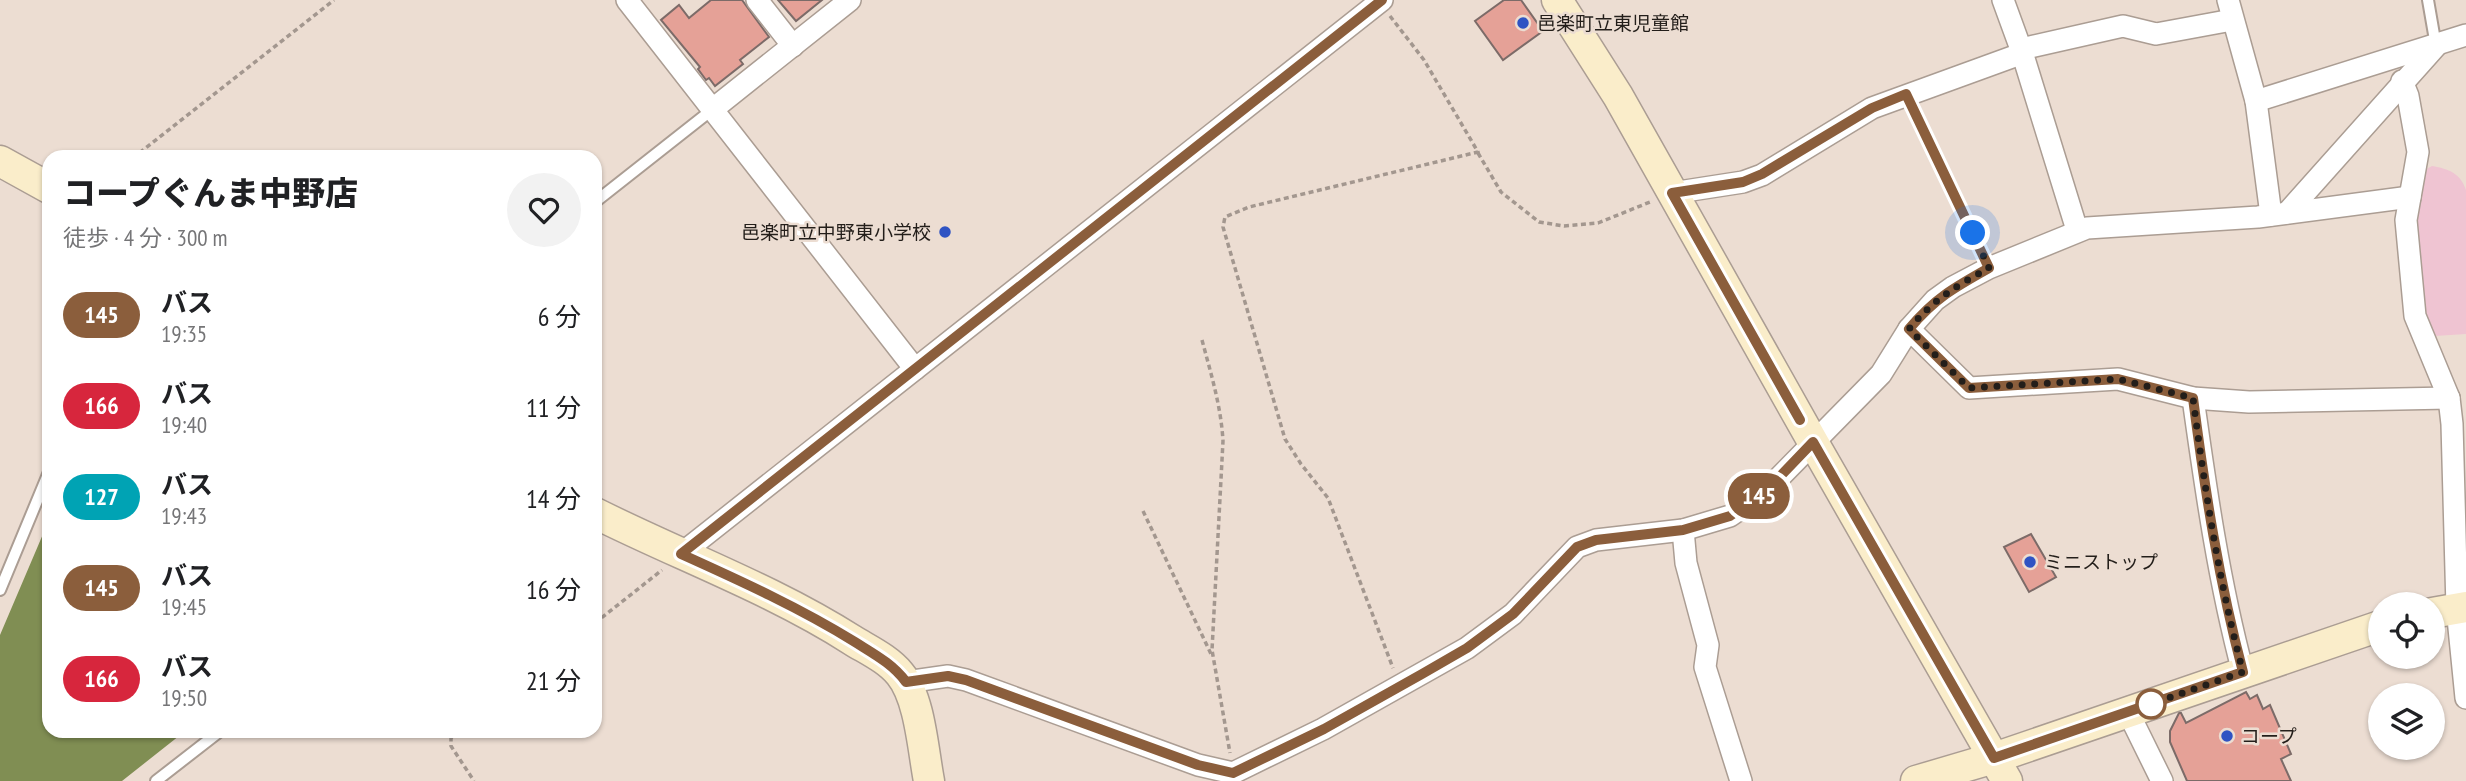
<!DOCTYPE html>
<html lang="ja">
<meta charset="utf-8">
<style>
:root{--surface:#fff;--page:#f2f2f2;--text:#202124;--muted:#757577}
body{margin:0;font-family:"PT Sans Narrow","Noto Sans JP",sans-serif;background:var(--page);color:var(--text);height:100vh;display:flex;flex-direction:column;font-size:26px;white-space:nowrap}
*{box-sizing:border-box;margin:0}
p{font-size:23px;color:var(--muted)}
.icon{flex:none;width:38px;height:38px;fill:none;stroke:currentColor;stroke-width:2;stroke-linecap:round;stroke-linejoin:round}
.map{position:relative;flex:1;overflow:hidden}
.sheet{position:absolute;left:42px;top:150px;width:560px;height:588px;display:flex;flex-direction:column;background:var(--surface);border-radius:21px;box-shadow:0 2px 5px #0004}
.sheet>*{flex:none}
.badge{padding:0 14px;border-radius:23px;font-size:24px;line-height:46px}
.controls{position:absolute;left:2368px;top:592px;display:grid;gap:14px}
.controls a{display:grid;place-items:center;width:77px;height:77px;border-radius:50%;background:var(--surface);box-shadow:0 2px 5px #0004;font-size:35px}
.you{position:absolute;width:35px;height:35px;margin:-18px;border:5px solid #fff;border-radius:50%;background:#1a73e8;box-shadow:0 0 0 10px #1a73e833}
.map>.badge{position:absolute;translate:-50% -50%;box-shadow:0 0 0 4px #fff}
.round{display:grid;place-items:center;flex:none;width:74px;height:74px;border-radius:37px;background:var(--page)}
.headline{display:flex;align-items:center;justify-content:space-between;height:119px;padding:0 21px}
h1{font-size:33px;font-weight:800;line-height:52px}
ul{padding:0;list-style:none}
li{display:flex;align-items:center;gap:21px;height:91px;padding:0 21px}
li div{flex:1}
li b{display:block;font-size:26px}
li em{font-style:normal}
li .badge{min-width:77px;font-weight:700;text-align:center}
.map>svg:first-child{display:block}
</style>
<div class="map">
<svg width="2466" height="781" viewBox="0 0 2466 781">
<rect width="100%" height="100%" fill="#ecddd2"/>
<path fill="#efc4d2" d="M2432,166C2449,169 2460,173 2466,190V334L2435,336L2422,311L2415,229L2423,171Z"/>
<polygon fill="#808e53" points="49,520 49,732 184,732 122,781 0,781 0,635"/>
<g fill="#e5a197" stroke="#7c6b68" stroke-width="2">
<polygon points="711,0 742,0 769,37 740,60 743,64 715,86 709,78 706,80 698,69 700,67 661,20 679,5 689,18"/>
<polygon points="778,0 822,0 796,21"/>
<polygon points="1504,0 1521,0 1543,31 1503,60 1475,21"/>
<polygon points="2031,534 2056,577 2029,592 2004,547"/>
<polygon points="2246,692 2250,699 2257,695 2263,709 2270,705 2291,754 2281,759 2291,781 2187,781 2170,742 2170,731 2179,713 2181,713 2186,723"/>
</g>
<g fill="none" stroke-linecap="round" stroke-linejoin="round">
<g stroke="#ab9d93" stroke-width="14">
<g id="lane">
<polyline points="2428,0 2436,46"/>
<polyline points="1906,94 1989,268"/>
<polyline points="595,202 713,109"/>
<polyline points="0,590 49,472"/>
<polyline points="156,781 219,732"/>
</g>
</g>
<g stroke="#ab9d93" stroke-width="24">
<g id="street">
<polyline points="627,0 915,369"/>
<polyline points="757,0 793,46"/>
<polyline points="2003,0 2022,52 2077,230"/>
<polyline points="2228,0 2256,101 2271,215"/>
<polyline points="2402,81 2408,96 2418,152 2406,220 2415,316 2449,398 2452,424 2457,608 2466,698"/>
<polyline points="2256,101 2466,35"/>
<polyline points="713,109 850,0"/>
<polyline points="1672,193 1743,182 1762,175 1872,108 2015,56 2030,47 2123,26 2156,34 2232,20"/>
<polyline points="2287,213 2436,46"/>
<polyline points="1909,329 1969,388 2118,379 2193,398 2249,402 2449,398"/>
<path d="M2193,398C2206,491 2219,582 2243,672"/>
<polyline points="1683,530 1686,563 1708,645 1705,667 1741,781"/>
<polyline points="681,554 1382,0"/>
<polyline points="906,682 948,676 966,680 1198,765 1233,773 1323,729 1467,648 1513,614 1577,547 1596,540 1683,530 1730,516 1766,491 1881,374 1909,329 1935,300 1953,287 1989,268 2087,228 2258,217 2410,197"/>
<polyline points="2128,712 2162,781"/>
</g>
</g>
<g stroke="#ab9d93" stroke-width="33">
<g id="secondary">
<polyline points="1557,0 1618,96 1813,442 2007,781"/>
<polyline points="0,161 49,188"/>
<path d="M595,513C681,556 772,589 852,640C868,650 888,659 900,674C920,698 923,750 929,781"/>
<polyline points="2432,613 2466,607"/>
<polyline points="1916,781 1994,758 2380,626"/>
</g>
</g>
<g stroke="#a3978f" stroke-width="3.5" stroke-dasharray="5 3.5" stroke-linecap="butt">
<polyline points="1390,16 1424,60 1478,152 1249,207 1225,217 1223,227 1285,439 1301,464 1328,498 1393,668"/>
<polyline points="1478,153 1501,192 1539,222 1564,226 1598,223 1650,202"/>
<polyline points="133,158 334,0"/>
<path d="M1202,340C1211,374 1221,406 1223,441L1212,650L1230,753"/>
<polyline points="1143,511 1212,656"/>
<polyline points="595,623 662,570"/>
<polyline points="459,732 451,738 451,746 474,781"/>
</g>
<use href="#lane" stroke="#fff" stroke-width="10"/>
<use href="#street" stroke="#fff" stroke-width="21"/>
<use href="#secondary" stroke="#faedca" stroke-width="30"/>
</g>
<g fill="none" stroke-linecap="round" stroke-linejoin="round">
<g stroke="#fff" stroke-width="16">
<path id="line" d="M1382,0L681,554C741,581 800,608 855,642C874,654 893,664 906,682L948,676L966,680L1198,765L1233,773L1324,729L1422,674L1467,648L1513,614L1577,547L1596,540L1683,530L1730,516L1766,491L1813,442L1994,758L2243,672C2219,582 2205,491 2193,398L2118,379L1969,388L1909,329C1935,298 1955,287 1989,268L1906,94L1872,108L1762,174L1743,182L1672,193L1800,420"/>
</g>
<use href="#line" stroke="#8b5e3c" stroke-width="10"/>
<path stroke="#231e1a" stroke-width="7" stroke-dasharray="0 12.6" d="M1973,233L1989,268C1955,287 1935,298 1909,329L1969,388L2118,379L2193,398C2205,491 2219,582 2243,672L2151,704"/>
</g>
<g fill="#2f53c3" stroke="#ecddd2" stroke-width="2.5">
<circle cx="1523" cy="23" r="7"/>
<circle cx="945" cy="232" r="7"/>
<circle cx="2030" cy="562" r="7"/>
<circle cx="2227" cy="736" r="7"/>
</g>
<circle fill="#fff" stroke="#8b5e3c" stroke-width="3.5" cx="2151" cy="704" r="14"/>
<g text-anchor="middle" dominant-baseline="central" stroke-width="5" stroke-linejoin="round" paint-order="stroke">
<g font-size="19" fill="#231e1a" stroke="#ecddd2" text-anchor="start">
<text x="1537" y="23">邑楽町立東児童館</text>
<text x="931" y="232" text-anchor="end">邑楽町立中野東小学校</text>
<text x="2044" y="562">ミニストップ</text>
<text x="2241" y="736">コープ</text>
</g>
</g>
</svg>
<div class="controls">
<a><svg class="icon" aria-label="locate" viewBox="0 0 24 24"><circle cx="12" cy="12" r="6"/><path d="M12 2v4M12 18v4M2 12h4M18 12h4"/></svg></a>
<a><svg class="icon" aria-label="layers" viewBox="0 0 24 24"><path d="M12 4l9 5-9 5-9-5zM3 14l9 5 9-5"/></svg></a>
</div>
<div class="you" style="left:1973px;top:233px"></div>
<b class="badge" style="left:1759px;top:496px;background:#8b5e3c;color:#fff">145</b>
<section class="sheet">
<div class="headline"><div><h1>コープぐんま中野店</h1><p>徒歩 · 4 分 · 300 m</p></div><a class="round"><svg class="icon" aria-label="heart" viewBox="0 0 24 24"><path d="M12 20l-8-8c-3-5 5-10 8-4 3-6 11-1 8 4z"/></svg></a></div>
<ul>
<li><span class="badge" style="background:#8b5e3c;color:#fff">145</span><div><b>バス</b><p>19:35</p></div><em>6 分</em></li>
<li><span class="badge" style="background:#d7263d;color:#fff">166</span><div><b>バス</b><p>19:40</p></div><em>11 分</em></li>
<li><span class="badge" style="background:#00a3b4;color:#fff">127</span><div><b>バス</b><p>19:43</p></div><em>14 分</em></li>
<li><span class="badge" style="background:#8b5e3c;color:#fff">145</span><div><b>バス</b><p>19:45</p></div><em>16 分</em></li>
<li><span class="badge" style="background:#d7263d;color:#fff">166</span><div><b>バス</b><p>19:50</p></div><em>21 分</em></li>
</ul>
</section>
</div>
